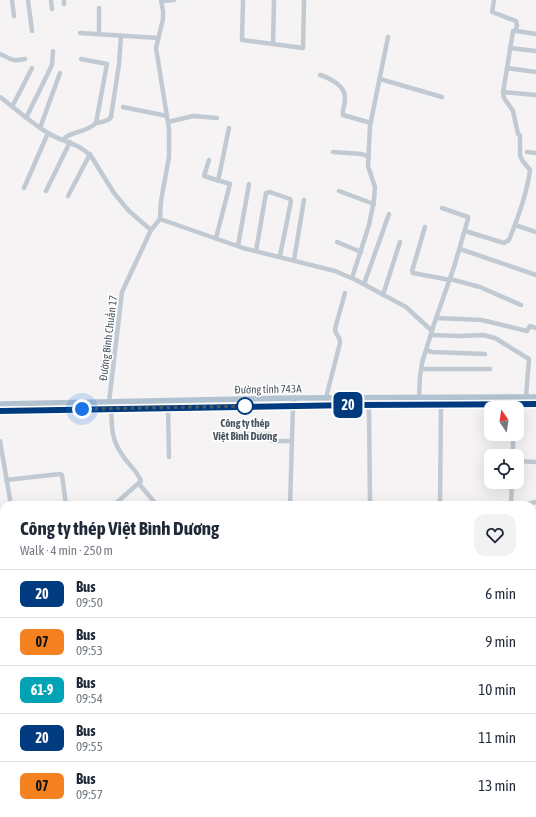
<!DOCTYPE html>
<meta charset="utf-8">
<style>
:root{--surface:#fff;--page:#f2f2f3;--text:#1f2937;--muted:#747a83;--line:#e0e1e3}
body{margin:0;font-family:"Asap Condensed",sans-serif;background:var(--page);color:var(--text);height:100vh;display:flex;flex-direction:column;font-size:15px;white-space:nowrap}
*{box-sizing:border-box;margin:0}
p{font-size:13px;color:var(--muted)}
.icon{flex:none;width:22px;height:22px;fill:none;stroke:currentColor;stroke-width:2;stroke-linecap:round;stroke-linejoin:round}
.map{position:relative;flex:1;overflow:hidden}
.panel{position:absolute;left:0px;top:501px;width:536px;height:316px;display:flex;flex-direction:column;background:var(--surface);border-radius:12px 12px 0 0;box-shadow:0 4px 16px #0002}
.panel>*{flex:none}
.badge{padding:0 8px;border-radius:6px;font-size:14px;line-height:26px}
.needle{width:26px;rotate:347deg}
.tools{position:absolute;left:484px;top:401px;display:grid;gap:8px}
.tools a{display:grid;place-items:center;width:40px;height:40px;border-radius:8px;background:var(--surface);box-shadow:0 4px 16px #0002;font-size:20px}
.you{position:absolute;width:20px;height:20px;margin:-10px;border:3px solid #fff;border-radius:50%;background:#1a73e8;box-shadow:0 0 0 6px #1a73e833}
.map>.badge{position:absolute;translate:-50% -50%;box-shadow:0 0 0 2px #fff}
.round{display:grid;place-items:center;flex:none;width:42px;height:42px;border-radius:12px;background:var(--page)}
.overview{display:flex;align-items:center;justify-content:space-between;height:68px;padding:0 20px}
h1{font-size:19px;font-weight:700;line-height:30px}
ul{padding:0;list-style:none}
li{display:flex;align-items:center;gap:12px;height:48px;padding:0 20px;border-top:1px solid var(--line)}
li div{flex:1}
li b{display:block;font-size:15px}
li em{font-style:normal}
li .badge{min-width:44px;font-weight:700;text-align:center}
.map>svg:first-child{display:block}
</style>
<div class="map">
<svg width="536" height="817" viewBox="0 0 536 817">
<rect width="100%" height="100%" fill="#f5f3f3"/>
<polygon fill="#e6e4e5" points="4,724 4,813 6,813 4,817 0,817 0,725"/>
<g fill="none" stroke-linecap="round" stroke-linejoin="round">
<g stroke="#c1cad2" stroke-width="4.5">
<polyline points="12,0 14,16"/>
<polyline points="28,0 32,31"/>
<polyline points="51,0 52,9"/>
<polyline points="64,0 64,4"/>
<polyline points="243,0 242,40 303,48 304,0"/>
<polyline points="494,0 492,12 516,21 517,26 515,31"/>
<polyline points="162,1 174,0"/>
<polyline points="80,33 158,38"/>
<polyline points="99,34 99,8"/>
<polyline points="273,44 274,0"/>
<polyline points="510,48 536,51"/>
<path d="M0,54C13,59 9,62 25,59"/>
<polyline points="507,68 536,72"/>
<path d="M320,75C330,78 346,86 345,99C345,105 342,110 343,115L371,123"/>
<polyline points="380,79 442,97"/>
<polyline points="503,92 536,95"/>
<path d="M0,97C16,109 30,122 48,133C62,142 79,143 91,156L114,193L129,211L151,230"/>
<polyline points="12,107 32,68"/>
<polyline points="123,107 167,116"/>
<polyline points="26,118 52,65 53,51"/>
<polyline points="168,122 193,116 217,118"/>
<path d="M96,123C101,122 108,122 111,117L119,64L121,36"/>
<polyline points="40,128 60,73"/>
<path d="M64,139C71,131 86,133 96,123L107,64L81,59"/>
<polyline points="333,152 362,154 369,157"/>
<polyline points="527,152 536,153"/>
<polyline points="209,160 204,176 230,184 216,238"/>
<polyline points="218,181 229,128"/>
<polyline points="24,188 48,133"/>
<polyline points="46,191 70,142"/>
<polyline points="339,191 374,204"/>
<polyline points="68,196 90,154"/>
<polyline points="160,219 243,248 335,271 356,280 406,307 432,331"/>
<polyline points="515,225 536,232"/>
<polyline points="425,227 412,271 413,273 450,280"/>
<path d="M465,231L504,243L509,240C518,218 527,194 530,170L522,160L520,155V135L518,134L513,111L504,98L503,93L513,31H517L536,34"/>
<polyline points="337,242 361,252"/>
<polyline points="238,246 249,184"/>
<polyline points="460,249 536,275"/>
<polyline points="256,251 266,193 270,192 290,199 291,201 280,256"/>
<polyline points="294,260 304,200"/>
<polyline points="352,278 369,225 374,200 375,187 368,166 370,126 388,37"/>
<polyline points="450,279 480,287 521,305"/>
<polyline points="364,284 389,214"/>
<polyline points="383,295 400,242"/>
<polyline points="436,318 482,320 527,331 530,326 536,328"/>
<polyline points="431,335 460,336 483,335 495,338 529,359 526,397"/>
<polyline points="426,350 432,352 485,354"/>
<polyline points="421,369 490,369"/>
<polyline points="419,397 420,376 422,363 434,324 454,267 468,219 468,217 442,208"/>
<path d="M326,398L340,343C341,337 335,335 335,329L345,293"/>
<polyline points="109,402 122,292 151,230 160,219 161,201 169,157 169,129 156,48 163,19 163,11 161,0"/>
<polyline points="369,405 370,505"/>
<polyline points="168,407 169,457"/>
<path d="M111,408C112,427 111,440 123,456C128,464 138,472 141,481L114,505"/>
<polyline points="242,434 270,434 271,440 273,441 292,441"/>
<polyline points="0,441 11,505"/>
<polyline points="513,456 513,434"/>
<polyline points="517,461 536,462"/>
<polyline points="6,480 60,474 62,475 66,505"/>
<polyline points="139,484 157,505"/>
<polyline points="290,505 293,406 295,398"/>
<polyline points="440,505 441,404"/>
<polyline points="511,505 512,482"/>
<polyline points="523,505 536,502"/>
<polyline points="0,525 4,524"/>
<polyline points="532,661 536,661"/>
<polyline points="0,721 4,720"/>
<polyline points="532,803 536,802"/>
<polyline points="257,813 268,817"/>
<polyline points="461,813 466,814 473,813"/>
<polyline points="519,813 520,817"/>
<polyline points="88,817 89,813"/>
<polyline points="304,817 305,813"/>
<polyline points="443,817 444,813"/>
</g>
<g stroke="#b3c2d1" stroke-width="5.5">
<polyline points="0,404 295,398 536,397"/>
<polyline points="0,411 371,405 536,404"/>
</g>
</g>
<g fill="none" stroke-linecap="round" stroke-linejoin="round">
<g stroke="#fff" stroke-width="9">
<polyline id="line" points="0,411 354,405 536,404"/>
</g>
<use href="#line" stroke="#003b80" stroke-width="6"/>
<polyline stroke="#4a5661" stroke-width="4" stroke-dasharray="0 7.2" points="82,409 246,406 245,406"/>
</g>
<circle fill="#fff" stroke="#003b80" stroke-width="2" cx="245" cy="406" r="8"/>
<g text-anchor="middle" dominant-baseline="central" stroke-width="3" stroke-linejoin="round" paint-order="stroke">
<g font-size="11" fill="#4a5661" stroke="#fff">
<text transform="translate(108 338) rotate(-83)">Đường Bình Chuẩn 17</text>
<text transform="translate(268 389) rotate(-1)">Đường tỉnh 743A</text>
</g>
<g font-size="11" font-weight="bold" fill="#4a5661" stroke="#fff">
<text x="245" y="423">Công ty thép<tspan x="245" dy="13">Việt Bình Dương</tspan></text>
</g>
</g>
</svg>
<div class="tools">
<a><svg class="needle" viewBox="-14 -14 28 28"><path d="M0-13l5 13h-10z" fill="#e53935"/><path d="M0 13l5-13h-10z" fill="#747a83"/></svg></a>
<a><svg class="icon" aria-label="locate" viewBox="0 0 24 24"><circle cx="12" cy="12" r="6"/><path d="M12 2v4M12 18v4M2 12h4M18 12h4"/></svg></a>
</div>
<div class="you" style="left:82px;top:409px"></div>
<b class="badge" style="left:348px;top:405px;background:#003b80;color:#fff">20</b>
<section class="panel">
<div class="overview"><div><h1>Công ty thép Việt Bình Dương</h1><p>Walk · 4 min · 250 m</p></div><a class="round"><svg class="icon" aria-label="heart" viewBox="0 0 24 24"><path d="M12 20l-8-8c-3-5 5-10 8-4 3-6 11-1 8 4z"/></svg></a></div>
<ul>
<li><span class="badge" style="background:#003b80;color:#fff">20</span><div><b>Bus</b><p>09:50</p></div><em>6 min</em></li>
<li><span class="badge" style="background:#f58220;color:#111">07</span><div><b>Bus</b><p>09:53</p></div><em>9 min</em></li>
<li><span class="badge" style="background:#00a3b4;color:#fff">61-9</span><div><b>Bus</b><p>09:54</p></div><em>10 min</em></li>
<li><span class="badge" style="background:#003b80;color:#fff">20</span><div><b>Bus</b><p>09:55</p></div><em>11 min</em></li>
<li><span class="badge" style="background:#f58220;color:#111">07</span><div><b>Bus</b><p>09:57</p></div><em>13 min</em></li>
</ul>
</section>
</div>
